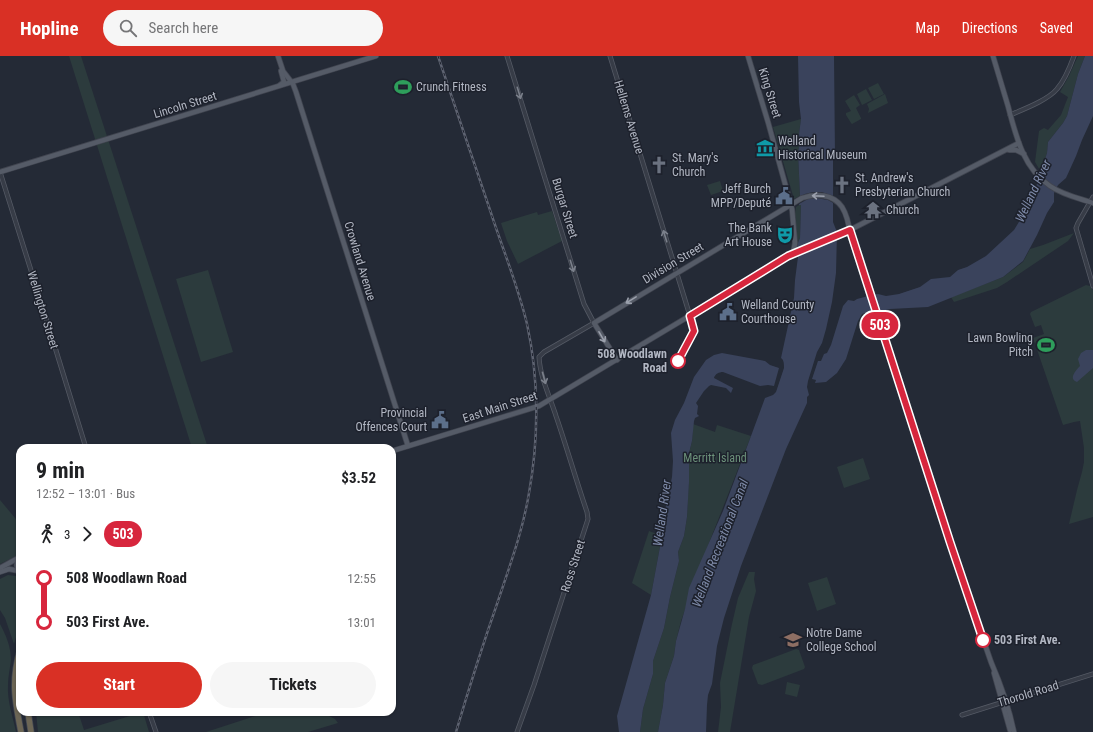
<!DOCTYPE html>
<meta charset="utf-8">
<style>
:root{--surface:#fff;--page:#f6f6f6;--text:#202124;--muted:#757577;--accent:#d93025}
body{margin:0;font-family:"Roboto Condensed",sans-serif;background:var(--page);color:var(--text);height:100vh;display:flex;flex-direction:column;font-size:15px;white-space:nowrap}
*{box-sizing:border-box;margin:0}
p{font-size:13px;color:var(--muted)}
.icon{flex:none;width:22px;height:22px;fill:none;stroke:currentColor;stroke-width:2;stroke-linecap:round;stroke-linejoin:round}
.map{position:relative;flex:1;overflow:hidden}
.details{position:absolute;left:16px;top:388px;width:380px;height:272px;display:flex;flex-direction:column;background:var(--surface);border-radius:12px;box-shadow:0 1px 3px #0004}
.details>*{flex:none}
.badge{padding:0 8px;border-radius:13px;font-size:14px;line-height:26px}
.map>.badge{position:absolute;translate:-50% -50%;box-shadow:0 0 0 2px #fff}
.legs{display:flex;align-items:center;gap:6px;height:44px;padding:0 20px;font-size:13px}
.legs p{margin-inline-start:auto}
.overview{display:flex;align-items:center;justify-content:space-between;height:68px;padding:0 20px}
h1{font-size:22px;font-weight:700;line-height:30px}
.primary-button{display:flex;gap:8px;margin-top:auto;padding:8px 20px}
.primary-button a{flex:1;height:46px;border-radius:24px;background:var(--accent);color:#fff;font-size:16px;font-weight:700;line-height:46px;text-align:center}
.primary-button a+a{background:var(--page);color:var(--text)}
ul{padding:0 20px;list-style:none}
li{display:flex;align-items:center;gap:14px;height:44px;font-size:15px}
li i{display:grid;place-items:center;width:6px;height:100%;margin:0 5px;background:currentColor}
li i::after{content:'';width:10px;height:10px;margin:-5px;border:3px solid;border-radius:50%;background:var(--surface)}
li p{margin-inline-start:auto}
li:first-child i{background:linear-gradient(#0000 50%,currentColor 0)}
li:last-child i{background:linear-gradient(currentColor 50%,#0000 0)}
header{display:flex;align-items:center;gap:24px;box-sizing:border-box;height:56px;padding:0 20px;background:var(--accent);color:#fff}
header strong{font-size:19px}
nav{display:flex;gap:22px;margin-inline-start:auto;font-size:14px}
.search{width:280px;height:36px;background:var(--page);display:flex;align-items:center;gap:10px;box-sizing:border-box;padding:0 14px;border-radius:22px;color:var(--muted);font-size:15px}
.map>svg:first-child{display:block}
</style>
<header>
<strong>Hopline</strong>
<div class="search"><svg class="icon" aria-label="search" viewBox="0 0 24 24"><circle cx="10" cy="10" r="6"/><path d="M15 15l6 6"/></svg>Search here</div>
<nav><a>Map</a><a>Directions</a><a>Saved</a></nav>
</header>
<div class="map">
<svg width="1093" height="676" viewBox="0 0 1093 676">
<rect width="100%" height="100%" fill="#242a36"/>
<g fill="#2c3b3d">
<polygon points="69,0 81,0 208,392 192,392"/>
<polygon points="1078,0 1085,0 1078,18 1067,60 1063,67 1048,86 1047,97 1041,116 1035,106 1039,75 1044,72 1048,74 1061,59 1068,41 1060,36 1069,20"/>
<polygon points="878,27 884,38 874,43 868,32"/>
<polygon points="866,33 872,44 862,49 857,38"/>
<polygon points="885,38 888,47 868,57 869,53 867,48"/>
<polygon points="854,39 860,49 856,52 861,62 861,63 852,68 851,67 846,59 846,57 851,55 845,45"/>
<polygon points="801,63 799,78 800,86 798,96 800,140 794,143 773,71"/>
<polygon points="720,125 723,135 711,139 707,129"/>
<polygon points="799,149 801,149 800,182 798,187 797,186 795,158 796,151"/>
<polygon points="552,155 562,185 518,208 507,185 501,167 537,156 538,159"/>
<polygon points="1074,177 1068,185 1007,226 997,232 954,246 951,241 1003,221 1023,206 1030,193 1043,189"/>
<polygon points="208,214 233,296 201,306 176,223"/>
<polygon points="1086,229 1090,230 1093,234 1093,461 1069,468 1077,434 1082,416 1084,406 1084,392 1080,365 1074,366 1063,369 1033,282 1044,278 1041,269 1035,271 1030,258 1031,256"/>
<polygon points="693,368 715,376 717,369 751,380 709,487 681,565 676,585 674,600 665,627 663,649 658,676 640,676 643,653 653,618 653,605 664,572 670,541 679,505 678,496 684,480 687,461 689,421 689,397 692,385"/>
<polygon points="863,402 870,423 844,432 837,411"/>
<polygon points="0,444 20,468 20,498 0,508"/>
<polygon points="649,475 662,480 651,539 632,527"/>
<polygon points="749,516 755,516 754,523 756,535 749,561 730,676 718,676 721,651 720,627 732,568 738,542"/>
<polygon points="8,519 16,520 20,527 20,568 14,588 5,562 0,554 0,523"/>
<polygon points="827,521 836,548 817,555 808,527"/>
<path d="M0,568C6,579 11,591 11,604C10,612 8,621 8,629C7,645 13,661 16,676H0Z"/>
<polygon points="796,593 799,594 805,611 804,613 762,629 758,628 752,612 753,609"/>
<polygon points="787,626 800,629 797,641 785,638"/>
<polygon points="36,656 78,656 84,674 143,656 149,676 38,676"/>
<polygon points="268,656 321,656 335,663 338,667 308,676 206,676"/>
</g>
<g fill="#3a435c">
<path d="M798,0H834L835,100L833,104V166L837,176L836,217L832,246L826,273L822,287L817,296L808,325L807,331L809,339L807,341V347L786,393L741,510L724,562L717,590L712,628L708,639L707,649L706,676H658L663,649L665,627L674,600L676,585L685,553L689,532L723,455L751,380L765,342L773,339L776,336L784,312C784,308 784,304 781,302L794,242L795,224L798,201L797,189L800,182L801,149H799L800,140L798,96L800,86L799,78L801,63L799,46Z"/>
<polygon points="1085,0 1093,0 1093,60 1082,84 1076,100 1066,122 1058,129 1054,137 1054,146 1047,157 1037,179 1023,205 1003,221 928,251 890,253 870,258 865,257 862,258 858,265 846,303 837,317 826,326 815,327 816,324 812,323 818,305 821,305 824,298 827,297 831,289 843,250 848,244 854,245 857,243 872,239 878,238 886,240 899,238 920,231 931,223 950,221 958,214 967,211 986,200 1014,174 1031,146 1047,97 1048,86 1063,67 1067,60 1078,18"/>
<path d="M1086,294H1093V312L1077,326C1068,323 1076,314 1080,310L1078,303L1081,297Z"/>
<path d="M722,297L765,305L770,309L779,312L774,330L768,329L760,330L723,316C719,316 715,318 714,322L733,332L731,337L726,332L711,329L709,330L704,335L696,347L698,350L697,358L699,360L695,362L694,365L692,385L689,397V426L687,461L684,480L678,496L679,505L670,541L664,572L653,605V618L643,653L640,676H619L617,660L651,539L662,480L665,454L672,421L673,405L671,377L675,364L684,347L694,321L706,304L714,299Z"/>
</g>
<polygon fill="#242a36" points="813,136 822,136 835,141 835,148 828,144 816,142 808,143 799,148 798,145 798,141 805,138"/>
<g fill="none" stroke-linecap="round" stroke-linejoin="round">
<g stroke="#555a65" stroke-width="5">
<g id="minor">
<path d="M507,0L584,248L594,267L544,296L539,301C540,321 550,341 556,360C567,392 576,424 587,456L588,463L534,629L517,676"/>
<polyline points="610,0 690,260"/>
<path d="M1010,59C1024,53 1048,44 1057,33C1065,24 1070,11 1074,0"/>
<polyline points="0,116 46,262 86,392"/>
<polyline points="1093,141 1078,167 1076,172 1093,230"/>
<polyline points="149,656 156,676"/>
<polyline points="962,659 1093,618"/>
</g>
</g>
<g stroke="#414550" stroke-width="6">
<g id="major">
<polyline points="278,0 283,15 293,28 296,36 408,390"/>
<polyline points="748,0 768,66 792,153 795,187 793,198"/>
<path d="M993,0C998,17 1003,33 1008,50C1016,80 1023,112 1050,130C1063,139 1078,142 1093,147"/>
<polyline points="280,29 284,26 281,15"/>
<polyline points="1009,94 1016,94 1024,98"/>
<polyline points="0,116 376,0"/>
<path d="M617,304L594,267L802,142C816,137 833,138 842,151C847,159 849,169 850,178L950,487L991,606C1001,629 1009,652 1014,676"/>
<polyline points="392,395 539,350 788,201 846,176 1019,87"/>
<path d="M20,502C16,506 16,511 20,516"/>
<polyline points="0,512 20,501"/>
<polyline points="0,516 9,513 19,515"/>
<polyline points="994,617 1010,674"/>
</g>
</g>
<g stroke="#424752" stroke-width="7">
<g id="highway">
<path d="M20,594C11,626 15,644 21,676"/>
<polyline points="28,656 31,676"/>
</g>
</g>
<use href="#minor" stroke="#373c47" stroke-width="3.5"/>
<use href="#major" stroke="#555b67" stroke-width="4.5"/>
<use href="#highway" stroke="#6c6655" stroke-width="5.5"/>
<g stroke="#5e6371" stroke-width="2.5">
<path id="rail" d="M438,0C456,52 473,105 491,157C503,194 518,230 527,268C539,322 539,382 529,437C523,474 510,509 498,545C483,588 469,632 456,676"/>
</g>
<use href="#rail" stroke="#1d212c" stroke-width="1" stroke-dasharray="3" stroke-linecap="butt"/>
</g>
<defs><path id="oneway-shaft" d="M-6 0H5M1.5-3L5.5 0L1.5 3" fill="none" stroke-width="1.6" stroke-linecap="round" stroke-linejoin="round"/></defs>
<g stroke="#7b808b">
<use href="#oneway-shaft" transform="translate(519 37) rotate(73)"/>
<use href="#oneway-shaft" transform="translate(665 180) rotate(-107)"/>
<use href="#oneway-shaft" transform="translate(572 210) rotate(73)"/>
<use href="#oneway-shaft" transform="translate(544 322) rotate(75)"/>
</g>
<g stroke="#9ba0ac">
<use href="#oneway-shaft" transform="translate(818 140) rotate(-177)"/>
<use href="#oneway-shaft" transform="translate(631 244) rotate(149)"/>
<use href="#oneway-shaft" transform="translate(602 281) rotate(60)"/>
</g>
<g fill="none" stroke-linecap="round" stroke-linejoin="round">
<g stroke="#fff" stroke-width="9">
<polyline id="line-1" points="678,305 694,275 690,260 788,200 850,174 950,486 983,584"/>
</g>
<use href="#line-1" stroke="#d7263d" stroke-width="6"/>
</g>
<defs>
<g id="stadium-bare" transform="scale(1.38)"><path d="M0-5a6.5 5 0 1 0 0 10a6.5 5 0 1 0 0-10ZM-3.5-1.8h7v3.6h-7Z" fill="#2e9e5b" stroke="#1d212c" stroke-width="2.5" paint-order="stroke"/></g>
<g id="museum-bare" transform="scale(1.38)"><path d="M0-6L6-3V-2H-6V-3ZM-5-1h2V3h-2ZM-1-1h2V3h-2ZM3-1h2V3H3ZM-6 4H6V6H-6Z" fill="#0f9aa8" stroke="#1d212c" stroke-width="2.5" paint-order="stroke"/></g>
<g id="church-bare" transform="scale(1.38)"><path d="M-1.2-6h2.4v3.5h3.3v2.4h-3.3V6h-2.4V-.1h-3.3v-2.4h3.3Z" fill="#6b7280" stroke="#1d212c" stroke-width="2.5" paint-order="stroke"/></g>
<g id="civic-bare" transform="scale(1.38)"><path d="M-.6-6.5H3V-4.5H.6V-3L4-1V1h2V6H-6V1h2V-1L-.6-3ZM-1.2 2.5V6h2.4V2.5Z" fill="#5c6f8a" stroke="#1d212c" stroke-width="2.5" paint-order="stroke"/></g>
<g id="temple-bare" transform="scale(1.38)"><path d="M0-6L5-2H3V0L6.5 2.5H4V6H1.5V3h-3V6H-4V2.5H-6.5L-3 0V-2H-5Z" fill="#6b7280" stroke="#1d212c" stroke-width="2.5" paint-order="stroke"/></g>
<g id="theatre-bare" transform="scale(1.38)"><path d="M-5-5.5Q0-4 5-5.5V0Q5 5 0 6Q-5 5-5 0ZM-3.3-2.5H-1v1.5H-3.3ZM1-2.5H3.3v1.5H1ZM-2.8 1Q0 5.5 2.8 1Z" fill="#0f9aa8" stroke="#1d212c" stroke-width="2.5" paint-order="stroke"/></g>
<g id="school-bare" transform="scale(1.38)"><path d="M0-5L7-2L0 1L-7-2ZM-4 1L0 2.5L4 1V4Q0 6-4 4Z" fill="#8d6e63" stroke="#1d212c" stroke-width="2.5" paint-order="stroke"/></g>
</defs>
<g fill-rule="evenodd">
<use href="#stadium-bare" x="403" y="31"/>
<use href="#museum-bare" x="765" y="92"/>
<use href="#church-bare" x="659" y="109"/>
<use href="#church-bare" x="842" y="129"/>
<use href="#civic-bare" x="784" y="140"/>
<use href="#temple-bare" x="873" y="154"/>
<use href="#theatre-bare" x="785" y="179"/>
<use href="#civic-bare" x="728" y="256"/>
<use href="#stadium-bare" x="1046" y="289"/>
<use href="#civic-bare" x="440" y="364"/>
<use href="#school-bare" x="793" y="584"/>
</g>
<g fill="#fff" stroke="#d7263d" stroke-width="2">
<circle cx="678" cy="305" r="7"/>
<circle cx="983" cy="584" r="7"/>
</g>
<g text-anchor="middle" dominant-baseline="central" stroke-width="3" stroke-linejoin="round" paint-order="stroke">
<g font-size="12" fill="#b2b7c3" stroke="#1d212c" text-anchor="start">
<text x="416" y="31">Crunch Fitness</text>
<text x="778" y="85">Welland<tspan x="778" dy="14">Historical Museum</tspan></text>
<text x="672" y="102">St. Mary's<tspan x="672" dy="14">Church</tspan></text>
<text x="855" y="122">St. Andrew's<tspan x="855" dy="14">Presbyterian Church</tspan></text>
<text x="771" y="133" text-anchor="end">Jeff Burch<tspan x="771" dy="14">MPP/Deputé</tspan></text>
<text x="886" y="154">Church</text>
<text x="772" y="172" text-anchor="end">The Bank<tspan x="772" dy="14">Art House</tspan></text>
<text x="741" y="249">Welland County<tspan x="741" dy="14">Courthouse</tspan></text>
<text x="1033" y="282" text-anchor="end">Lawn Bowling<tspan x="1033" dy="14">Pitch</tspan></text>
<text x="427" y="357" text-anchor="end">Provincial<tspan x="427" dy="14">Offences Court</tspan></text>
<text x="806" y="577">Notre Dame<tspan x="806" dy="14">College School</tspan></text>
</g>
<g font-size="12" fill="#b2b7c3" stroke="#1d212c">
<text transform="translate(770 37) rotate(73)">King Street</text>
<text transform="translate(185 49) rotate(-17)">Lincoln Street</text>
<text transform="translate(629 61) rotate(73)">Hellems Avenue</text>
<text transform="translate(565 152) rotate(73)">Burgar Street</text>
<text transform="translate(360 205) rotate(73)">Crowland Avenue</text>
<text transform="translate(673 207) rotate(-31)">Division Street</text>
<text transform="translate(43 254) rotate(73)">Wellington Street</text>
<text transform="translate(500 351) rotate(-18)">East Main Street</text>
<text transform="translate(573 510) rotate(-72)">Ross Street</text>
<text transform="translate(1028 638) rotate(-17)">Thorold Road</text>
</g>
<g font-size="12" font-weight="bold" fill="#b2b7c3" stroke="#1d212c" text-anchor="end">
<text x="667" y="298">508 Woodlawn<tspan x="667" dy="14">Road</tspan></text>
<text x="994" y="584" text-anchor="start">503 First Ave.</text>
</g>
<g font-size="12" fill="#6c917a" stroke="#1d212c">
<text x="715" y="402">Merritt Island</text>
</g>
<g font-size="13" font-style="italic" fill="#7e8aa8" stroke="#1d212c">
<text transform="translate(1033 135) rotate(-65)">Welland River</text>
<text transform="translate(662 457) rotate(-82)">Welland River</text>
<text transform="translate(720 487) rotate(-69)">Welland Recreational Canal</text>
</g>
</g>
</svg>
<b class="badge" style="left:880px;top:269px;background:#d7263d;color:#fff">503</b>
<section class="details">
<div class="overview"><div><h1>9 min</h1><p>12:52 – 13:01 · Bus</p></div><b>$3.52</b></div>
<div class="legs"><svg class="icon" aria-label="walk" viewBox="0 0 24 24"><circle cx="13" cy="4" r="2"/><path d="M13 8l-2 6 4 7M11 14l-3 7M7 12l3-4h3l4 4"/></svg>3<svg class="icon" aria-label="forward" viewBox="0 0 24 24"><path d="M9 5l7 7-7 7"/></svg><b class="badge" style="background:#d7263d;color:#fff">503</b></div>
<ul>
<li><i style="color:#d7263d"></i><b>508 Woodlawn Road</b><p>12:55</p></li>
<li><i style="color:#d7263d"></i><b>503 First Ave.</b><p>13:01</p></li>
</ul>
<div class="primary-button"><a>Start</a><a>Tickets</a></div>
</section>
</div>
